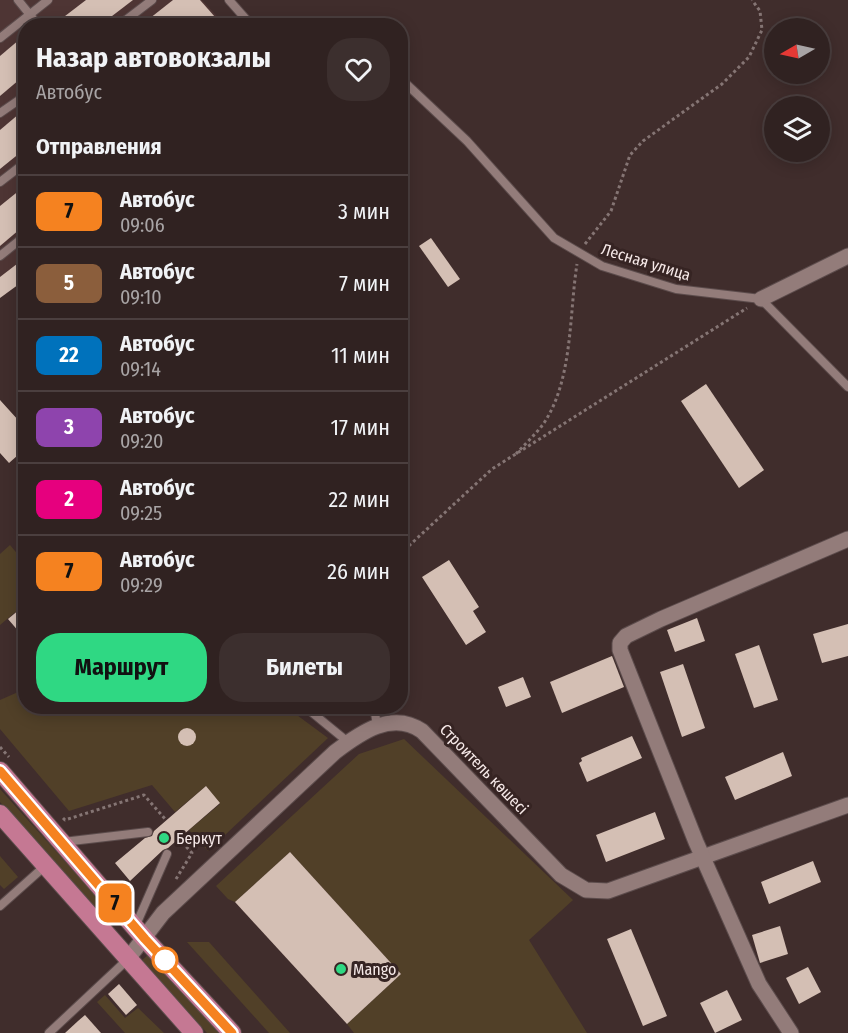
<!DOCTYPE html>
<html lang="ru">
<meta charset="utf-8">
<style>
:root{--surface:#302221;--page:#3c2f2e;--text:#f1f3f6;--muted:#a8a4a5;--line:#4b3f3f;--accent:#2fd883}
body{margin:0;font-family:"Fira Sans Condensed",sans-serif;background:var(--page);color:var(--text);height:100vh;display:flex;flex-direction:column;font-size:22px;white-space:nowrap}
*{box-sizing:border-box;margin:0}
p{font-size:20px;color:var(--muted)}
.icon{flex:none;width:33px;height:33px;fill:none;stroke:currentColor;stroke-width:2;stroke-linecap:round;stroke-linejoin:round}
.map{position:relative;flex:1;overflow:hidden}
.drawer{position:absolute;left:18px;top:18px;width:390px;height:696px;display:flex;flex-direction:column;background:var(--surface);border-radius:24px;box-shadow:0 3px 15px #0003,0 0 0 2px var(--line)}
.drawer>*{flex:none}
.badge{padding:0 12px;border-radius:9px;font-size:21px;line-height:39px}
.needle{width:39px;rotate:261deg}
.fabs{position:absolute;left:764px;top:18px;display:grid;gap:12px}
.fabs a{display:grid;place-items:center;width:66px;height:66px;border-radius:50%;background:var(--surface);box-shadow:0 3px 15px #0003,0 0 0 2px var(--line);font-size:30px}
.map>.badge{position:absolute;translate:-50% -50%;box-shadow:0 0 0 3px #fff}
h2{padding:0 18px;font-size:22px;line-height:54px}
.round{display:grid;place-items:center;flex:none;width:63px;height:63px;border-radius:24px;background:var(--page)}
.headline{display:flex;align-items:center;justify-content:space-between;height:102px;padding:0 18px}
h1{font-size:28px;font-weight:700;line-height:45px}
.primary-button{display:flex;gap:12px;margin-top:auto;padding:12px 18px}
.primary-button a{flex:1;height:69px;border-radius:24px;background:var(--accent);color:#111;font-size:24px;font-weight:700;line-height:69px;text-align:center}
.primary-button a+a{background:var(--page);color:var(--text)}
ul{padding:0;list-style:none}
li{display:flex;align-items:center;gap:18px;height:72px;padding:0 18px;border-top:2px solid var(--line)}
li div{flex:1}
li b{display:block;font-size:22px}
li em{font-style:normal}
li .badge{min-width:66px;font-weight:700;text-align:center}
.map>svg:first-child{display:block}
</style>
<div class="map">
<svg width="848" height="1033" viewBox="0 0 848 1033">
<rect width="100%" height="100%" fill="#402d2c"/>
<polygon fill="#4e3534" points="0,0 202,0 225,25 26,26 25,269 0,289"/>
<g fill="#514028">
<polygon points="10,545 25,563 25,604 0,625 0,554"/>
<polygon points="25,689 26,706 84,707 90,710 101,706 286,707 328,738 208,851 189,830 220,804 206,786 175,812 152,785 69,811 0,729 0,700"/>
<polygon points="404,739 573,900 529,940 587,1033 354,1033 347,1024 401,974 290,852 235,902 228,899 216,886 359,754"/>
<polygon points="0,789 105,906 99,912 0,802"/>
<polygon points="0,856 18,877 4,889 0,885"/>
<polygon points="187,942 209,942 290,1033 269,1033"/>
<polygon points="148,955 219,1033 207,1033 141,961"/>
<polygon points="105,995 125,1018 138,1008 164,1033 125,1033 97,1002"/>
</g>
<g fill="#d4bfb4">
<polygon points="86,0 133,0 99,26 52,26"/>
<polygon points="173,0 200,0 223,26 140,26"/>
<polygon points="26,34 26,74 0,96 0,56"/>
<polygon points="26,108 26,148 0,169 0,130"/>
<polygon points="26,185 26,224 0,246 0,206"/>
<polygon points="431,238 460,279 448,287 419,246"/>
<polygon points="26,257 26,279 0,298 0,277"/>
<polygon points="706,384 764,470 739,488 681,401"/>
<polygon points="0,400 19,421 26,415 26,448 9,463 0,453"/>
<polygon points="449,560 479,607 473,611 486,632 466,645 422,577"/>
<polygon points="26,604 26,640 8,619"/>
<polygon points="697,618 705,641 675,652 667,630"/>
<polygon points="848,624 848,656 822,663 813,634"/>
<polygon points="759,645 778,700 754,708 735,654"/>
<polygon points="612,656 624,687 562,713 550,682"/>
<polygon points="683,664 705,728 682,737 660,672"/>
<polygon points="523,677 531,697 506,707 498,687"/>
<circle cx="187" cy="737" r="9"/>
<polygon points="632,736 642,758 587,782 579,763 582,761 581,758"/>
<polygon points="783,752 792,776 735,800 725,777"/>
<polygon points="206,786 220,803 168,848 163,850 130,881 115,863 145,838 152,836 154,831"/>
<polygon points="655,812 665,839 606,862 596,835"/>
<polygon points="290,852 401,974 347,1024 235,902"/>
<polygon points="813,861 821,882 769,904 761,882"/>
<polygon points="780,926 788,954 760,963 752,935"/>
<polygon points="631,929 667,1016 643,1026 607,939"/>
<polygon points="808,967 821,992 799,1004 786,978"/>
<polygon points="119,984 137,1005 126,1015 108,994"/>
<polygon points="727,990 742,1020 715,1033 700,1003"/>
<polygon points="85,1015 101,1033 65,1033 78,1021"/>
</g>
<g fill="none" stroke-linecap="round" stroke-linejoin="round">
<g stroke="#5c4c4c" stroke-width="10">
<g id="service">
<polyline points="18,0 39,26"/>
<polyline points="229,0 252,26"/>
<polyline points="118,26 152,0"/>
<polyline points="0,38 48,0"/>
<polyline points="400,78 467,141 554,238 602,266 676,289 761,299 848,387"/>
<polyline points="0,113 26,95"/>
<polyline points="0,182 26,162"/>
<polyline points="0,256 26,235"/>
<polyline points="304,706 348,742"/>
<polyline points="374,706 377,726"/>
<polyline points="63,842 148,832"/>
<polyline points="0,906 45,866"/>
<polyline points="136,925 167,854"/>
<polyline points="49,1033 127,960"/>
</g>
</g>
<g stroke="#5c4c4c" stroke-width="17">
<g id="minor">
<polyline points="761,299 848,256"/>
<path d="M127,960L163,913L335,752C360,733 392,710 422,731L561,875L586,890L608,891L848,805"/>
<polyline points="791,1033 759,984 696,842 620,650 620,643 626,636 661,619 848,539"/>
</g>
</g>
<g stroke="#5c4c4c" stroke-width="20">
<g id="primary">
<polyline points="0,771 145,939 232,1033"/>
<polyline points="0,814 194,1033"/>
</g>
</g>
<g stroke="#857574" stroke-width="3" stroke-dasharray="3 3" stroke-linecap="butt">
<polyline points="585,244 611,211 630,155 643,141 722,84 749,57 762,30 760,11 752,0"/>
<path d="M516,454C525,444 536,434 544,423C573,379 569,315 577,264"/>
<polyline points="400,554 492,469 747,308"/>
<polyline points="0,747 9,757"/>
<polyline points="63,818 65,820 144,795 166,820"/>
<polyline points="176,879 192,853 179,839"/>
</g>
<use href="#service" stroke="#937c7a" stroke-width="8"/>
<use href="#minor" stroke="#937c7a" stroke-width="15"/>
<use href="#primary" stroke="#c57893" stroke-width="18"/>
</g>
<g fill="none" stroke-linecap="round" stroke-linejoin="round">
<g stroke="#fff" stroke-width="14">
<polyline id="line" points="0,771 145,939 232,1033"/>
</g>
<use href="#line" stroke="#f58220" stroke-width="9"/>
</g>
<g fill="#2fd883" stroke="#362423" stroke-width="2">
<circle cx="164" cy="838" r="6"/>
<circle cx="341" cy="969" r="6"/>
</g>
<circle fill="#fff" stroke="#f58220" stroke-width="3" cx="165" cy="960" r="12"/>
<g text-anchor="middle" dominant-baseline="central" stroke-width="6" stroke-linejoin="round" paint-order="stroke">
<g font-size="16" fill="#f6e9e8" stroke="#362423">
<text transform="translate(646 262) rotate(17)">Лесная улица</text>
<text transform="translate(484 769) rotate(46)">Строитель көшесі</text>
</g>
<g font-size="16" fill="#f6e9e8" stroke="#362423" text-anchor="start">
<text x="176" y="838">Беркут</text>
<text x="353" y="969">Mango</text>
</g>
</g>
</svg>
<div class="fabs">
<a><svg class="needle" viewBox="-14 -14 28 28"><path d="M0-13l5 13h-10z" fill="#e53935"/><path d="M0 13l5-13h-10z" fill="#a8a4a5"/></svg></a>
<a><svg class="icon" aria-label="layers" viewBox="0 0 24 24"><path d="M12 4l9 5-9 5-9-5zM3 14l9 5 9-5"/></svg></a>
</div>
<b class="badge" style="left:115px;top:903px;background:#f58220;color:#111">7</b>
<section class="drawer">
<div class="headline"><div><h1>Назар автовокзалы</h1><p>Автобус</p></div><a class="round"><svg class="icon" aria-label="heart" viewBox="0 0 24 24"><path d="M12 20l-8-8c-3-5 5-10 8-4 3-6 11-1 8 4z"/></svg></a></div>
<h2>Отправления</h2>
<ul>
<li><span class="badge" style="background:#f58220;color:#111">7</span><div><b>Автобус</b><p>09:06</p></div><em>3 мин</em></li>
<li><span class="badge" style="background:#8b5e3c;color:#fff">5</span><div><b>Автобус</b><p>09:10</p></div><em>7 мин</em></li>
<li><span class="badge" style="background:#0072bc;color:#fff">22</span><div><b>Автобус</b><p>09:14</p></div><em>11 мин</em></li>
<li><span class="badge" style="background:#8e44ad;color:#fff">3</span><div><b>Автобус</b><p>09:20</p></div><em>17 мин</em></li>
<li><span class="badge" style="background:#e6007e;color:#fff">2</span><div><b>Автобус</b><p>09:25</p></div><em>22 мин</em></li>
<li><span class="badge" style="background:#f58220;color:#111">7</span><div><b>Автобус</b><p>09:29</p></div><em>26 мин</em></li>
</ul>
<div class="primary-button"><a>Маршрут</a><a>Билеты</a></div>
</section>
</div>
